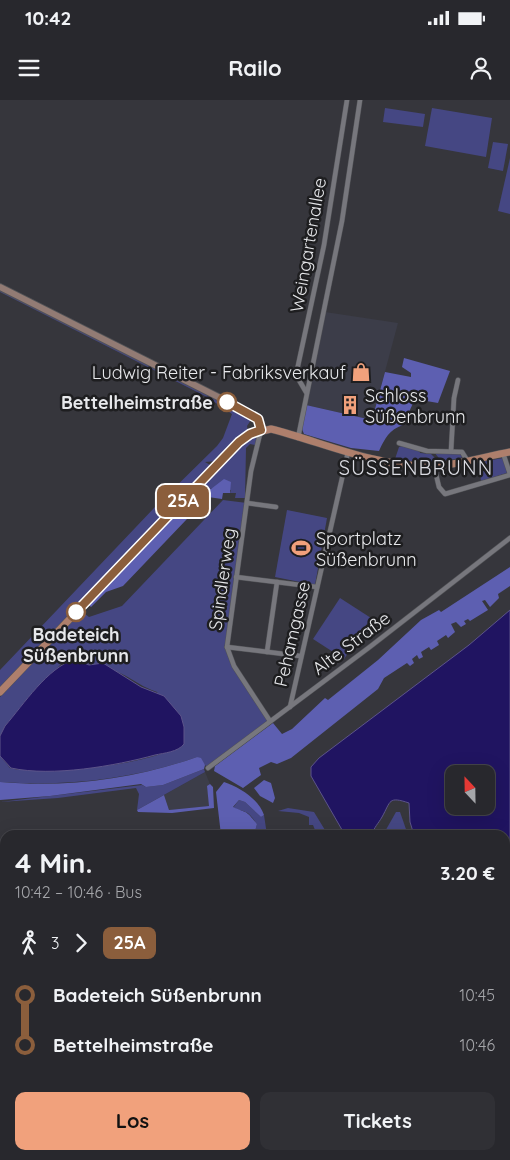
<!DOCTYPE html>
<html lang="de">
<meta charset="utf-8">
<style>
:root{--surface:#28282d;--page:#303035;--text:#f1f3f6;--muted:#a5a6aa;--line:#444449;--accent:#f1a17c}
body{margin:0;font-family:Quicksand,sans-serif;background:var(--page);color:var(--text);height:100vh;display:flex;flex-direction:column;font-size:19px;white-space:nowrap}
*{box-sizing:border-box;margin:0}
p{font-size:16px;color:var(--muted)}
.icon{flex:none;width:28px;height:28px;fill:none;stroke:currentColor;stroke-width:2;stroke-linecap:round;stroke-linejoin:round}
.map{position:relative;flex:1;overflow:hidden}
.details{position:absolute;left:0px;top:730px;width:510px;height:330px;display:flex;flex-direction:column;background:var(--surface);border-radius:15px 15px 0 0;box-shadow:0 5px 20px #0002,0 0 0 1px var(--line)}
.details>*{flex:none}
.badge{padding:0 10px;border-radius:8px;font-size:18px;line-height:32px}
.needle{width:32px;rotate:338deg}
.tools{position:absolute;left:445px;top:665px;display:grid;gap:10px}
.tools a{display:grid;place-items:center;width:50px;height:50px;border-radius:10px;background:var(--surface);box-shadow:0 5px 20px #0002,0 0 0 1px var(--line);font-size:25px}
.map>.badge{position:absolute;translate:-50% -50%;box-shadow:0 0 0 2px #fff}
.legs{display:flex;align-items:center;gap:8px;height:55px;padding:0 15px;font-size:16px}
.legs p{margin-inline-start:auto}
.headline{display:flex;align-items:center;justify-content:space-between;height:85px;padding:0 15px}
h1{font-size:28px;font-weight:800;line-height:38px}
.cta{display:flex;gap:10px;margin-top:auto;padding:10px 15px}
.cta a{flex:1;height:58px;border-radius:10px;background:var(--accent);color:#111;font-size:20px;font-weight:800;line-height:58px;text-align:center}
.cta a+a{background:var(--page);color:var(--text)}
ul{padding:0 15px;list-style:none}
li{display:flex;align-items:center;gap:18px;height:50px;font-size:19px}
li i{display:grid;place-items:center;width:8px;height:100%;margin:0 6px;background:currentColor}
li i::after{content:'';width:12px;height:12px;margin:-6px;border:4px solid;border-radius:50%;background:var(--surface)}
li p{margin-inline-start:auto}
li:first-child i{background:linear-gradient(#0000 50%,currentColor 0)}
li:last-child i{background:linear-gradient(currentColor 50%,#0000 0)}
.status{display:flex;justify-content:space-between;align-items:center;height:35px;padding:0 25px;background:var(--surface);direction:ltr}
.status svg{height:14px;fill:currentColor}
header{display:flex;justify-content:space-between;align-items:center;height:65px;padding:0 15px;background:var(--surface);font-size:22px;font-weight:800}
.map>svg:first-child{display:block}
</style>
<div class="status"><b>10:42</b><svg viewBox="0 0 49 12"><path d="M0 12V9h3v3zM5 12V6h3v6zM10 12V3h3v9zM15 12V0h3v12zM26 1h20v11H26zM47 4h2v5h-2z"/></svg></div>
<header><svg class="icon" aria-label="menu" viewBox="0 0 24 24"><path d="M4 6h16M4 12h16M4 18h16"/></svg>Railo<svg class="icon" aria-label="person" viewBox="0 0 24 24"><circle cx="12" cy="8" r="4"/><path d="M4 21q1-7 8-7t8 7"/></svg></header>
<div class="map">
<svg width="510" height="1060" viewBox="0 0 510 1060">
<rect width="100%" height="100%" fill="#36363c"/>
<g fill="#3c3d49">
<polygon points="325,212 398,223 372,320 306,305"/>
<polygon points="205,672 210,684 207,687 210,706 169,710 164,695"/>
</g>
<g fill="#454783">
<polygon points="385,8 425,14 423,27 383,22"/>
<polygon points="432,8 492,18 486,57 425,46"/>
<polygon points="493,42 508,44 503,71 488,68"/>
<polygon points="510,58 510,114 498,111"/>
<polygon points="0,189 231,307 251,320 247,326 248,331 217,361 205,362 212,366 0,588 0,570 155,407 217,346 223,338 232,314 207,297 0,192"/>
<polygon points="254,337 257,339 255,345 250,344 246,348 245,398 235,398 236,393 230,393 231,390 199,388 229,356"/>
<polygon points="404,345 419,349 420,353 431,354 439,362 419,362 395,359 399,347"/>
<polygon points="434,352 458,353 463,357 442,362"/>
<polygon points="503,358 507,373 481,381 479,367 475,363"/>
<path d="M223,400L247,403L227,547L234,566L270,621L208,668L197,657C134,679 67,687 0,682V656L10,668L18,670C73,670 129,668 181,647L157,592C144,588 134,580 122,574C109,568 92,569 80,560L61,564L5,626L0,636V597L81,511L89,517L122,506Z"/>
<polygon points="287,410 327,418 315,485 275,477"/>
<polygon points="340,498 371,518 344,559 313,539"/>
<polygon points="204,669 205,672 137,710 139,694 136,688 58,698 0,702 142,685 146,687 163,685"/>
<path d="M239,700L245,702L261,717L264,715L267,735H254L257,724C247,710 248,713 233,708Z"/>
<polygon points="288,708 314,712 328,735 317,735 313,725 309,725 309,717 299,713 278,711"/>
<polygon points="396,712 400,712 408,735 383,735"/>
<polygon points="5,873 5,989 0,989 0,874"/>
<polygon points="510,995 510,1060 236,1060 247,1055 505,1055 505,996"/>
</g>
<g fill="#5d5fb1">
<path d="M404,258L450,271L438,303L415,299L403,325C389,330 385,338 379,351L351,348L304,334L302,329L306,305L372,320L385,272L411,277V273L402,267Z"/>
<polygon points="224,379 231,382 230,393 223,393 222,399 208,397 123,486 106,492 91,507 88,504 199,388 211,389"/>
<polygon points="510,467 510,486 498,494 499,498 490,507 485,500 482,501 488,510 470,521 468,519 464,521 466,524 461,527 456,522 451,524 455,532 448,538 446,535 437,541 439,545 431,550 429,547 421,552 423,557 419,559 417,555 412,559 414,563 410,566 407,563 384,578 378,589 291,658 277,664 271,662 259,668 261,675 243,688 214,671 215,666 273,623 282,634 292,629 325,598 328,600 378,560 421,520 439,510 441,512"/>
<path d="M197,657L201,658L205,665L204,669L163,685L146,687L141,684L50,696L0,700V682C67,688 134,679 197,657Z"/>
<polygon points="264,680 271,683 275,698 273,703 260,696 254,688"/>
<path d="M224,682C239,687 259,699 264,715L261,717L245,702L239,700L233,707C248,714 245,709 257,724L254,735H221L216,692Z"/>
<polygon points="210,684 213,687 214,708 172,713 138,712 137,710 164,695 169,710 209,706 207,686"/>
<polygon points="0,1004 5,1004 5,1041 0,1040"/>
<polygon points="19,1055 81,1055 81,1060 20,1060"/>
<polygon points="187,1055 247,1055 236,1060 185,1060"/>
</g>
<g fill="#201461" stroke="#5c548a" fill-rule="evenodd">
<path d="M510,510V966L505,967V735H414L410,722L409,703C388,696 391,701 382,717C378,724 374,727 372,735H345L311,676V667L319,658L469,545ZM454,674H486V706H454Z"/>
<path d="M75,559L89,565L103,563L141,587L164,596L181,616L184,627V644C178,652 164,653 155,655C115,666 52,677 11,668L0,656V636L5,626C24,604 47,568 75,559Z"/>
<polygon points="81,1055 187,1055 185,1060 81,1060"/>
</g>
<g fill="none" stroke-linecap="round" stroke-linejoin="round">
<g stroke="#525357" stroke-width="5.5">
<g id="street">
<polyline points="306,292 296,275 324,145 347,0"/>
<polyline points="261,330 251,371 227,547 234,566 270,621"/>
<polyline points="298,338 342,121 360,0"/>
<polyline points="399,343 427,351 462,352 467,360"/>
<polyline points="451,351 454,298 458,280"/>
<polyline points="503,353 510,374"/>
<polyline points="434,366 439,387 445,394 510,375"/>
<polyline points="247,403 276,407"/>
<polyline points="236,477 317,487"/>
<polyline points="227,547 300,556"/>
<polyline points="267,552 277,482"/>
<polyline points="290,607 348,352"/>
<polyline points="208,668 371,546 510,438"/>
<polyline points="0,1047 5,1053"/>
<polyline points="7,1055 11,1060"/>
</g>
</g>
<g stroke="#525357" stroke-width="8">
<polyline id="secondary" points="0,187 246,311 258,319 261,330"/>
</g>
<g stroke="#525357" stroke-width="8">
<path id="primary" d="M0,592L232,349L250,334L271,329C322,342 374,366 427,366C455,366 483,357 510,352"/>
</g>
<use href="#street" stroke="#77777d" stroke-width="4.5"/>
<use href="#secondary" stroke="#927b74" stroke-width="6"/>
<use href="#primary" stroke="#ae7f6c" stroke-width="7"/>
</g>
<g fill="none" stroke-linecap="round" stroke-linejoin="round">
<g stroke="#fff" stroke-width="11">
<polyline id="line-1" points="76,512 239,342 250,334 261,330 258,319 227,302"/>
</g>
<use href="#line-1" stroke="#8b5e3c" stroke-width="8"/>
</g>
<defs>
<g id="shop-bare" transform="scale(1.5)"><path d="M-5-2.5h2.3a2.7 3.5 0 0 1 5.4 0H5L5.5 6h-11ZM-1.5-2.5h3a1.5 2.3 0 0 0-3 0Z" fill="#f1a17c" stroke="#1e1e20" stroke-width="2.5" paint-order="stroke"/></g>
<g id="building-bare" transform="scale(1.5)"><path d="M-4-6H4V6H1V3H-1V6H-4ZM-2.5-4.3h1.7v1.8h-1.7ZM.8-4.3h1.7v1.8H.8ZM-2.5-1h1.7V.8h-1.7ZM.8-1h1.7V.8H.8Z" fill="#f1a17c" stroke="#1e1e20" stroke-width="2.5" paint-order="stroke"/></g>
<g id="stadium-bare" transform="scale(1.5)"><path d="M0-5a6.5 5 0 1 0 0 10a6.5 5 0 1 0 0-10ZM-3.5-1.8h7v3.6h-7Z" fill="#f1a17c" stroke="#1e1e20" stroke-width="2.5" paint-order="stroke"/></g>
</defs>
<g fill-rule="evenodd">
<use href="#shop-bare" x="361" y="272"/>
<use href="#building-bare" x="350" y="305"/>
<use href="#stadium-bare" x="301" y="448"/>
</g>
<g fill="#fff" stroke="#8b5e3c" stroke-width="2.5">
<circle cx="227" cy="302" r="9"/>
<circle cx="76" cy="512" r="9"/>
</g>
<g text-anchor="middle" dominant-baseline="central" stroke-width="5" stroke-linejoin="round" paint-order="stroke">
<g font-size="18" fill="#e7e8eb" stroke="#1e1e20">
<text transform="translate(308 145) rotate(-80)">Weingartenallee</text>
<text transform="translate(222 479) rotate(-82)">Spindlerweg</text>
<text transform="translate(292 534) rotate(-77)">Pehamgasse</text>
<text transform="translate(351 543) rotate(-37)">Alte Straße</text>
</g>
<g font-size="18" fill="#e7e8eb" stroke="#1e1e20" text-anchor="start">
<text x="346" y="272" text-anchor="end">Ludwig Reiter - Fabriksverkauf</text>
<text x="365" y="295">Schloss<tspan x="365" dy="21">Süßenbrunn</tspan></text>
<text x="316" y="438">Sportplatz<tspan x="316" dy="21">Süßenbrunn</tspan></text>
</g>
<g font-size="18" font-weight="bold" fill="#e7e8eb" stroke="#1e1e20" text-anchor="end">
<text x="213" y="302">Bettelheimstraße</text>
<text x="76" y="534" text-anchor="middle">Badeteich<tspan x="76" dy="21">Süßenbrunn</tspan></text>
</g>
<g font-size="20" letter-spacing="1" fill="#dbdce3" stroke="#1e1e20">
<text x="416" y="367">SÜSSENBRUNN</text>
</g>
</g>
</svg>
<div class="tools">
<a><svg class="needle" viewBox="-14 -14 28 28"><path d="M0-13l5 13h-10z" fill="#e53935"/><path d="M0 13l5-13h-10z" fill="#a5a6aa"/></svg></a>
</div>
<b class="badge" style="left:183px;top:401px;background:#8b5e3c;color:#fff">25A</b>
<section class="details">
<div class="headline"><div><h1>4 Min.</h1><p>10:42 – 10:46 · Bus</p></div><b>3.20 €</b></div>
<div class="legs"><svg class="icon" aria-label="walk" viewBox="0 0 24 24"><circle cx="13" cy="4" r="2"/><path d="M13 8l-2 6 4 7M11 14l-3 7M7 12l3-4h3l4 4"/></svg>3<svg class="icon" aria-label="forward" viewBox="0 0 24 24"><path d="M9 5l7 7-7 7"/></svg><b class="badge" style="background:#8b5e3c;color:#fff">25A</b></div>
<ul>
<li><i style="color:#8b5e3c"></i><b>Badeteich Süßenbrunn</b><p>10:45</p></li>
<li><i style="color:#8b5e3c"></i><b>Bettelheimstraße</b><p>10:46</p></li>
</ul>
<div class="cta"><a>Los</a><a>Tickets</a></div>
</section>
</div>
